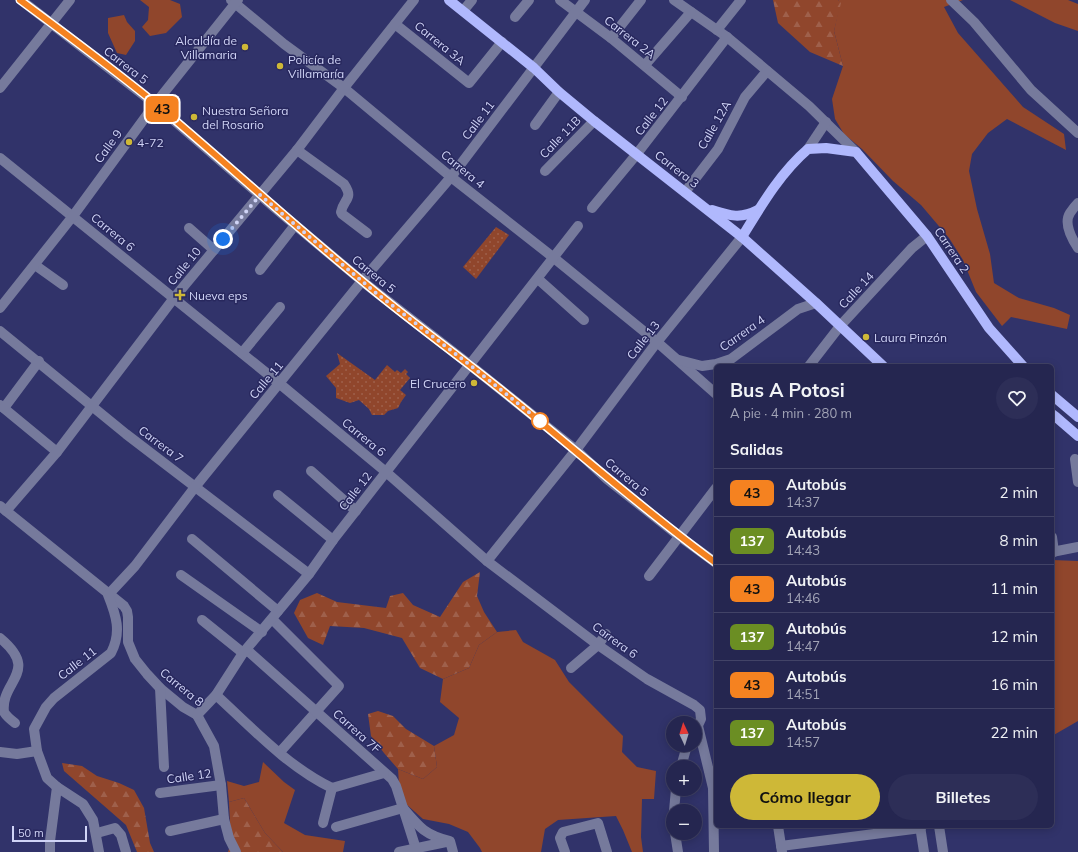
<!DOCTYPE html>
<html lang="es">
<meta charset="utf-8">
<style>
:root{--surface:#252650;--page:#2d2e57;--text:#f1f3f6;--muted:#a3a5b7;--line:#424367;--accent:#ceb837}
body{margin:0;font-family:Mulish,sans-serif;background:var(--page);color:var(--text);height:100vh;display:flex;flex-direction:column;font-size:15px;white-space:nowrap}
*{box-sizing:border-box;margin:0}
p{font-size:13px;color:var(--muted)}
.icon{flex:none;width:22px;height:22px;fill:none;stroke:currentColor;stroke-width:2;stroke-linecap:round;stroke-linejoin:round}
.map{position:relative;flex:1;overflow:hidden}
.panel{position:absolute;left:714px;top:364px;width:340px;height:464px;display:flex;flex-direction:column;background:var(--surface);border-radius:6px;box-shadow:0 2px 10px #0003,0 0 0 1px var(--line)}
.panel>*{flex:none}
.badge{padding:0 8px;border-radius:6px;font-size:14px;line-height:26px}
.needle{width:26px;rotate:356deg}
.buttons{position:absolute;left:666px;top:716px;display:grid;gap:8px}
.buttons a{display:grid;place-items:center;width:36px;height:36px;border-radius:50%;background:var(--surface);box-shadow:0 2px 10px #0003,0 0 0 1px var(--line);font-size:20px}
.scale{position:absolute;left:12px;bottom:10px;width:75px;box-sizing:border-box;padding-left:4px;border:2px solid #d0d4f6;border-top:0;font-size:11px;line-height:14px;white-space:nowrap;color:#d0d4f6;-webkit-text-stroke:3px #28285e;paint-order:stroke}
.you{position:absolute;width:20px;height:20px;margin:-10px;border:3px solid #fff;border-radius:50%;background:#1a73e8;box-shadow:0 0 0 6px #1a73e833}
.map>.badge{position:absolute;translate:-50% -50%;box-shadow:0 0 0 2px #fff}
h2{padding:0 16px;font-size:15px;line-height:36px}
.round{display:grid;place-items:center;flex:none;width:42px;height:42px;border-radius:21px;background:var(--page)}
.headline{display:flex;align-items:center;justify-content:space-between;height:68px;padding:0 16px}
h1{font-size:19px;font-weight:700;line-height:30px}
.button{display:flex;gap:8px;margin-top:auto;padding:8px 16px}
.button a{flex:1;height:46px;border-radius:24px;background:var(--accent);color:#111;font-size:16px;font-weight:700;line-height:46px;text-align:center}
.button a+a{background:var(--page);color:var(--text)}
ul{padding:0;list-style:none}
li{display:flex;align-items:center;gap:12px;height:48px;padding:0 16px;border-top:1px solid var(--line)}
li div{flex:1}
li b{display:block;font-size:15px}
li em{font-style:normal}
li .badge{min-width:44px;font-weight:700;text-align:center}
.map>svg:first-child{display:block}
</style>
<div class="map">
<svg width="1078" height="852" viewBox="0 0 1078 852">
<defs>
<pattern id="forest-firs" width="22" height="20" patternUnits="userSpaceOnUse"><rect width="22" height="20" fill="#90462c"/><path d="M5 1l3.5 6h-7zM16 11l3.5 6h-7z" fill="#9f604b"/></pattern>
<pattern id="park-dots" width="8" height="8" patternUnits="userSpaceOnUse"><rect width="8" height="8" fill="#90462c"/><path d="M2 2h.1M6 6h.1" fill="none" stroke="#9f604b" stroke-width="1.8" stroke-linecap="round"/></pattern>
</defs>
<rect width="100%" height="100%" fill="#31336a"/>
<g fill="#90462c">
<polygon points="140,0 170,0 180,4 182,17 166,33 150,36 142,27 148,20 149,7"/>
<polygon points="838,0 963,0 944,7 958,33 1023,107 1064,134 1066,150 1007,119 988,133 972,154 969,171 977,209 990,254 994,283 1019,298 1054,308 1070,315 1067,329 1011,317 1002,326 976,292 963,260 949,238 921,205 893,181 862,149 844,134 835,119 832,99 843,66 834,31 840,3"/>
<polygon points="1010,0 1068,0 1078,4 1078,31 1055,23"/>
<polygon points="124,15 127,22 135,31 135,41 126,55 117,53 108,33 108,18"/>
<polygon points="1052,560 1078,561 1078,721 1052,736"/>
<polygon points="516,630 523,642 555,660 569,682 623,736 622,752 637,767 656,771 654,799 642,799 641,837 643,852 632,852 623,830 616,816 558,820 545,829 541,852 482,852 480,848 468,832 449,824 423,819 406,804 399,785 398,769 423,779 437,767 434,746 454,735 459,718 440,702 443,679 469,668 479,645 497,632"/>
<polygon points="263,762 284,782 295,790 284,823 305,835 345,841 343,852 283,852 265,833 244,798 229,802 227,781 244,786 259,782"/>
</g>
<g fill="url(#forest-firs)">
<polygon points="773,0 838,0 841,3 834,31 843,66 810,52 778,23"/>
<polygon points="480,572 477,596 484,612 497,632 479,645 469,668 443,679 420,668 402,638 364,628 330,626 323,645 308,638 294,613 300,600 317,593 337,602 386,608 390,596 403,593 413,605 440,617 463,582"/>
<polygon points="378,711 393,716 406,729 434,746 437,767 423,779 398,769 384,753 371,736 368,714"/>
<polygon points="62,763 82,766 97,776 119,783 134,790 144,808 150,843 154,852 137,852 126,825 64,771"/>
<polygon points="244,798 265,833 283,852 228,852 231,842 229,802"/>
</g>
<g fill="url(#park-dots)">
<polygon points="496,227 509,235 476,279 463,267"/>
<polygon points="337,353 375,380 387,365 395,372 397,370 401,373 405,369 408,372 406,374 410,378 400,390 406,395 401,402 398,408 388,411 384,415 372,415 369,409 359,400 350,403 336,398 336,388 326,376 340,364"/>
</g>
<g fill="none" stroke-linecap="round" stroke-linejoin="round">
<g stroke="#767a9c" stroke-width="10">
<polyline points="21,0 155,104 276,209 362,281 470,365 576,450 607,479 679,536 716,563"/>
<polyline points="231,0 284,44 344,88 451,177 554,258 657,342 716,394"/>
<polyline points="560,0 611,38 682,97"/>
<polyline points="674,0 727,37 809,106 856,152"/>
<polyline points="951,0 974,22 1031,90 1078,133"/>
<polyline points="463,11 472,0"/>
<polyline points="515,17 529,0"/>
<polyline points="395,24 469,83 502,42"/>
<polyline points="717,30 741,0"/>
<polyline points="611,38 641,0"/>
<polyline points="645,65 691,12"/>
<polyline points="0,88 70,0"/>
<polyline points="535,125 559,92"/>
<polyline points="808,149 826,122"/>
<path d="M297,150L344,184C354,199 344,198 341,212L342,214L367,233"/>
<polyline points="0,158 280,384 386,472 487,561 598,645 647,679 694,705 700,710 701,719 695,732"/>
<polyline points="545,171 594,121"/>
<polyline points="685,192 718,149 745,97 767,71"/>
<path d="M1078,203C1075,206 1072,210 1070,213C1063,224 1072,239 1078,248"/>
<polyline points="592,208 636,155 727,37"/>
<polyline points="189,228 214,250"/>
<polyline points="35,265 63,285"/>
<polyline points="260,270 295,225"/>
<polyline points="538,279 584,320"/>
<polyline points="0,308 73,216 155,104 238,0"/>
<polyline points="0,331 126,434 309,574"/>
<polyline points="242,353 280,307"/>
<polyline points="679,360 702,366 716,364 731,359 798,309 816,303"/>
<polyline points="809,366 840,326 912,248 927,236"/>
<polyline points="0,405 57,452"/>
<polyline points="4,408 39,361"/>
<polyline points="1075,459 1078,482"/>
<polyline points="311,471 356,511"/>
<polyline points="278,495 333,540"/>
<polyline points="0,506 124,606 127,611 128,617 128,642 135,659 147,674 160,688 183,707 197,715 214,746 221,785 224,819 229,838 236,852"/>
<polyline points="6,511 57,452 174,298 297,150 344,88 414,0"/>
<polyline points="1052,537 1054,552"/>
<polyline points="192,539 278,611"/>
<polyline points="1052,552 1078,547"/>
<polyline points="487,561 576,450 657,342 742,237"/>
<polyline points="181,575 262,632"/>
<polyline points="649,576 716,488"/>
<polyline points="272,619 339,686 280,752"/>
<polyline points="202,620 243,653"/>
<path d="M0,638C41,672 0,681 4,712C6,716 11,720 15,723"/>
<polyline points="247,650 392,779 396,786 417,852"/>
<polyline points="571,668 598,645 606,634"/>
<polyline points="160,688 164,767"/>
<path d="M216,695C251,727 288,767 332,788"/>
<polyline points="197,715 216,695 243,653 309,574 333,540 578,226"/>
<polyline points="698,726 713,788 714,852"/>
<polyline points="0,752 17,754 37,751"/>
<polyline points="681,767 686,749 688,745"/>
<polyline points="160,793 221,785"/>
<polyline points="674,811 676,789"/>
<polyline points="323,823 332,788 384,773"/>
<polyline points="778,826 782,852"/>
<polyline points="920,826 924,852"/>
<polyline points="939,826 943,852"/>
<path d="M336,827L403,808C419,827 425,835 450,841L453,852"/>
<polyline points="170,831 224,819"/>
<polyline points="97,833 115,828 121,835 126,852"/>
<polyline points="675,833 678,852"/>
<polyline points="781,846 921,828"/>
<polyline points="50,852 50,841 57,787"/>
<path d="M99,852L93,820L83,804L57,787L47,778L37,751L34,729L46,707L54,698L111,653C122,632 116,615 108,595L135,566L195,487L362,281L451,177L585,0"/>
<polyline points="399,852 446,842"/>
<polyline points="565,852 560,838 563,832 598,823 607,852"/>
</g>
<g stroke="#b0b8fd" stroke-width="10">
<polyline points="449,0 534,68 559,92 594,121 742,237 816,303 883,366"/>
<path d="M712,210C730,216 741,219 758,210"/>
<path d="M742,237C761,206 780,173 808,149L826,148L856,152L927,236L989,328L1023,366"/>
<polyline points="1052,395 1078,417"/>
<polyline points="1052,414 1056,417 1078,436"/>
</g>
</g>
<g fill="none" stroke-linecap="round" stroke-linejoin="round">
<g stroke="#fff" stroke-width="9">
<path id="line" d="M20,0C66,34 112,68 156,104C225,162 291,223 361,280C411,322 465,360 516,402C583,456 647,513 716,563"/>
</g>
<use href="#line" stroke="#f58220" stroke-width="6"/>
<polyline stroke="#d0d4f6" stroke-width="4" stroke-dasharray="0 7.2" points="223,239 260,195 376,293 470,365 540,421"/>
</g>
<g fill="#ceb837" stroke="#28285e" stroke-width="1.5">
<circle cx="245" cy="47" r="4"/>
<circle cx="280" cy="66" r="4"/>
<circle cx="194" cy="117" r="4"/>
<circle cx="129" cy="142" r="4"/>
<path d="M178 289h4v4h4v4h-4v4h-4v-4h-4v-4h4z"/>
<circle cx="866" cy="337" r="4"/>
<circle cx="474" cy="383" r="4"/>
</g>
<circle fill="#fff" stroke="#f58220" stroke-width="2" cx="540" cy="421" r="8"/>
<g text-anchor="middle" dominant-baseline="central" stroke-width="3" stroke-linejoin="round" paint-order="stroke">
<g font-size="12" fill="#d0d4f6" stroke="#28285e">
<text transform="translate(630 37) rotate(38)">Carrera 2A</text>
<text transform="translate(440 43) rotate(39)">Carrera 3A</text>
<text transform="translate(126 65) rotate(38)">Carrera 5</text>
<text transform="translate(651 116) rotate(-52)">Calle 12</text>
<text transform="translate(478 120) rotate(-53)">Calle 11</text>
<text transform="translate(714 125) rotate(-60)">Calle 12A</text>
<text transform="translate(560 137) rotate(-46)">Calle 11B</text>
<text transform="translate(108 146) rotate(-54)">Calle 9</text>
<text transform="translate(463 169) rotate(39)">Carrera 4</text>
<text transform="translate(677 169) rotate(38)">Carrera 3</text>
<text transform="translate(113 232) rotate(39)">Carrera 6</text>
<text transform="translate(952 250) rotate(56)">Carrera 2</text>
<text transform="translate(184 266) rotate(-51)">Calle 10</text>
<text transform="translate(374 274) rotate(39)">Carrera 5</text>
<text transform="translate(856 290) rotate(-47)">Calle 14</text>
<text transform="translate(742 333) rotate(-35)">Carrera 4</text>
<text transform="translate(643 340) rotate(-52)">Calle 13</text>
<text transform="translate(266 380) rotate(-50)">Calle 11</text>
<text transform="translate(364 437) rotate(39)">Carrera 6</text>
<text transform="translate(161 444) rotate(37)">Carrera 7</text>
<text transform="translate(627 477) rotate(40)">Carrera 5</text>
<text transform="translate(355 491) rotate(-52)">Calle 12</text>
<text transform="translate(615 640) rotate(36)">Carrera 6</text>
<text transform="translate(77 663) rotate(-38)">Calle 11</text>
<text transform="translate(182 687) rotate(39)">Carrera 8</text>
<text transform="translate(357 731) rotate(42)">Carrera 7F</text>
<text transform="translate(189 776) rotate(-8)">Calle 12</text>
</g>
<g font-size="12" fill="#d0d4f6" stroke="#28285e" text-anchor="start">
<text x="237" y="40" text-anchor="end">Alcaldía de<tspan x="237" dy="14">Villamaria</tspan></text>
<text x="288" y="59">Policía de<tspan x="288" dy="14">Villamaría</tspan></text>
<text x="202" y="110">Nuestra Señora<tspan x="202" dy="14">del Rosario</tspan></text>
<text x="137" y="142">4-72</text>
<text x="189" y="295">Nueva eps</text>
<text x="874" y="337">Laura Pinzón</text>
<text x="466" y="383" text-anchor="end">El Crucero</text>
</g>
</g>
</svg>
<div class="buttons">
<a><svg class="needle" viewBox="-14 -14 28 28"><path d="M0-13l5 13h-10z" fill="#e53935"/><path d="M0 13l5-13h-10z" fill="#a3a5b7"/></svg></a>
<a>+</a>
<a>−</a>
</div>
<div class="scale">50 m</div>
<div class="you" style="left:223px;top:239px"></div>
<b class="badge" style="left:162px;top:109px;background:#f58220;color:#111">43</b>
<section class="panel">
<div class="headline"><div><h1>Bus A Potosi</h1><p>A pie · 4 min · 280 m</p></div><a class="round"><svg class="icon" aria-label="heart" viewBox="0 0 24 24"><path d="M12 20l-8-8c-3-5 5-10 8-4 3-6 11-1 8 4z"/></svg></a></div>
<h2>Salidas</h2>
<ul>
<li><span class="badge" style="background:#f58220;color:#111">43</span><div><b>Autobús</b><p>14:37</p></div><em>2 min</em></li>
<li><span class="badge" style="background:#6b8e23;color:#fff">137</span><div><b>Autobús</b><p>14:43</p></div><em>8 min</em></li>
<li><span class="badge" style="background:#f58220;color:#111">43</span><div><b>Autobús</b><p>14:46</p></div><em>11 min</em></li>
<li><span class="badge" style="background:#6b8e23;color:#fff">137</span><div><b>Autobús</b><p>14:47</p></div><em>12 min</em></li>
<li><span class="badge" style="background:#f58220;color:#111">43</span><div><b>Autobús</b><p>14:51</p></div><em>16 min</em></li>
<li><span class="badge" style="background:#6b8e23;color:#fff">137</span><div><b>Autobús</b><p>14:57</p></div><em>22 min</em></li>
</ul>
<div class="button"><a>Cómo llegar</a><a>Billetes</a></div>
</section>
</div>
